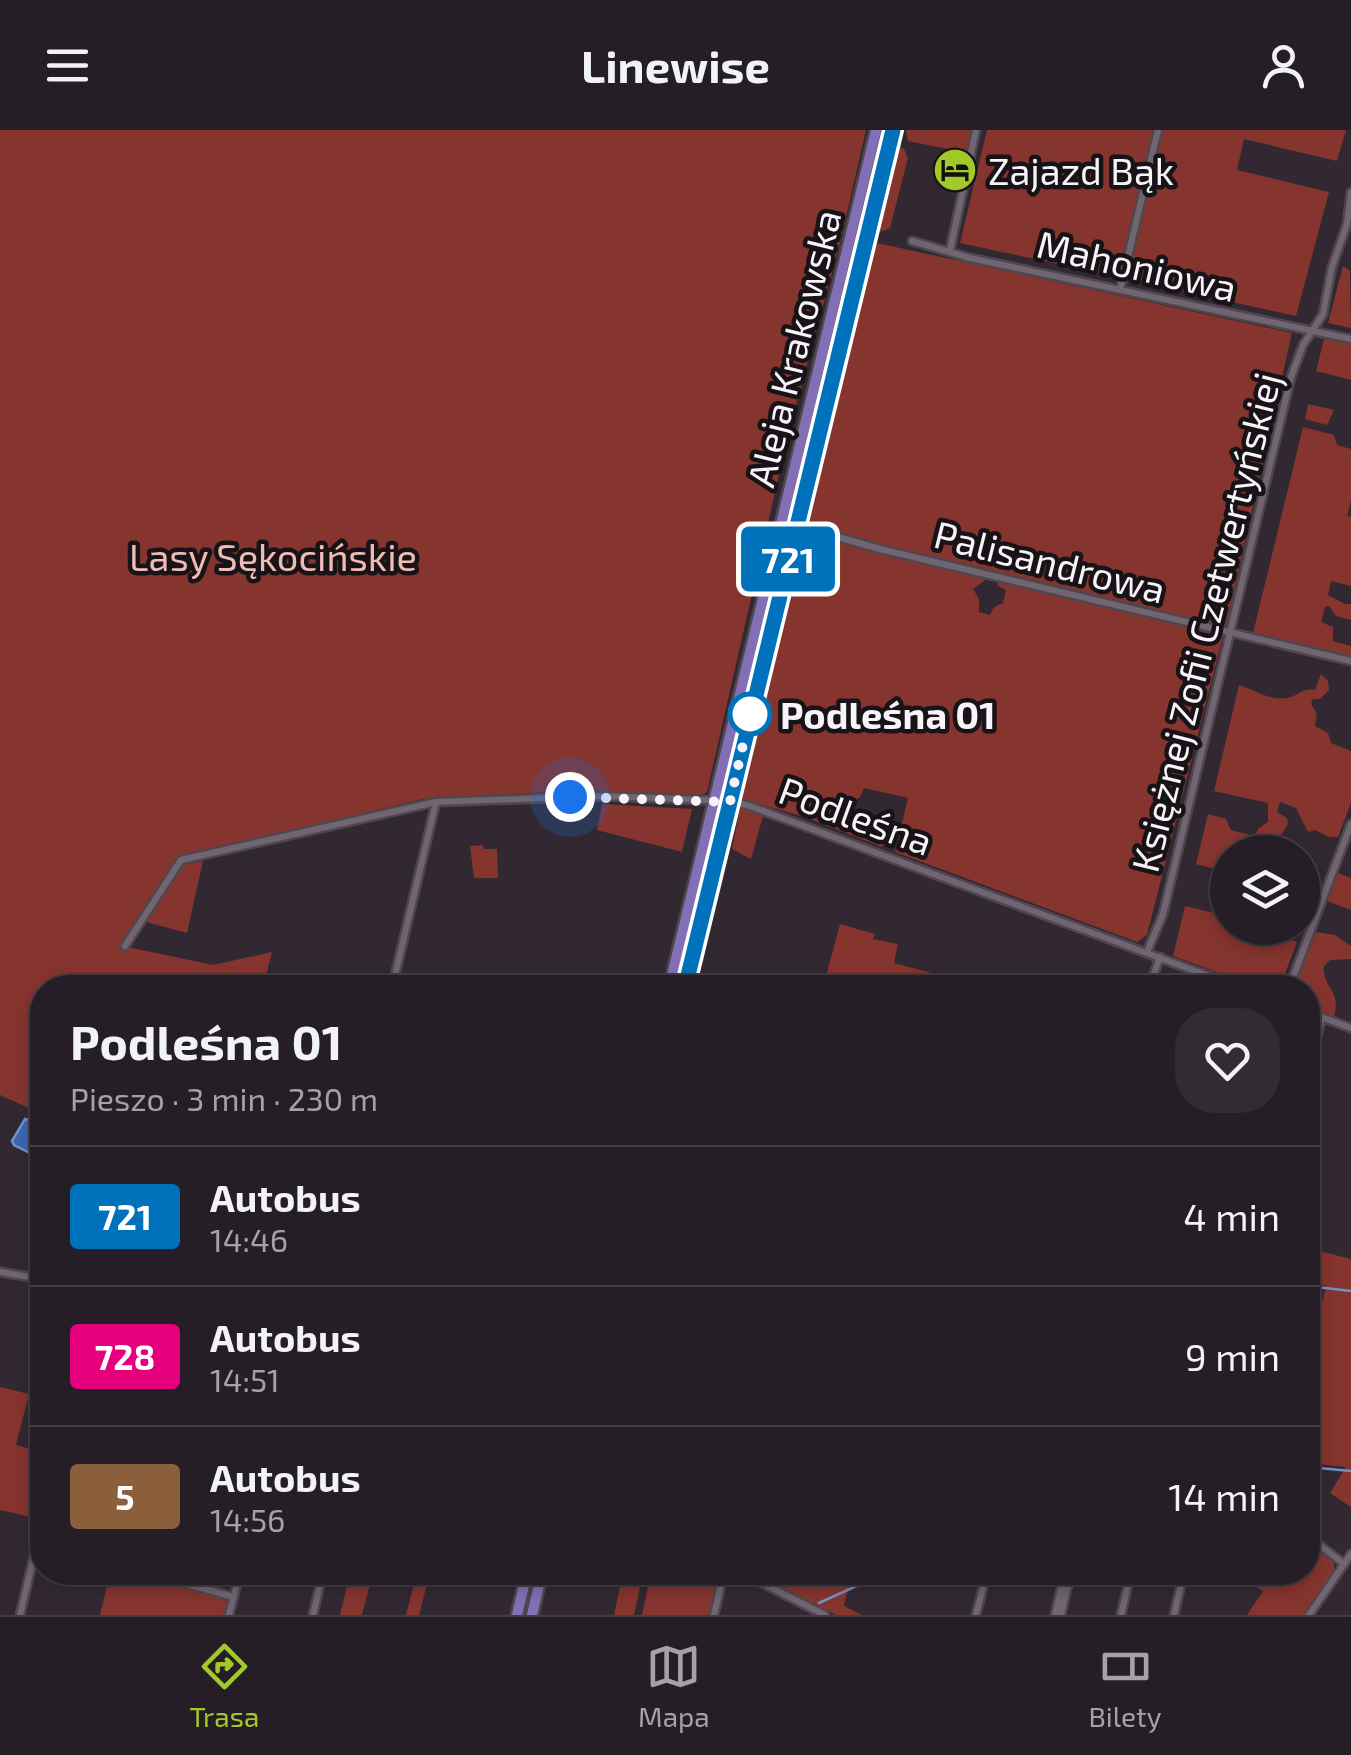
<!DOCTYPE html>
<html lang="pl">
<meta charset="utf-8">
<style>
:root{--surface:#261e26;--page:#322b32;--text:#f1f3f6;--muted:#a4a2a7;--line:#423c43;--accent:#a2c929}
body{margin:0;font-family:"Exo 2",sans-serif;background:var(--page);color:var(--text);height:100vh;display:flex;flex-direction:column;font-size:38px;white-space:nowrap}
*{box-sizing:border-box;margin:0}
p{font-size:32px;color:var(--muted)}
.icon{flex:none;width:55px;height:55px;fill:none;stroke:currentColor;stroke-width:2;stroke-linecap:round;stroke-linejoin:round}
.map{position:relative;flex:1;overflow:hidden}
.panel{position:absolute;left:30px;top:845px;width:1290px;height:610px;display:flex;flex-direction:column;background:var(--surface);border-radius:40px;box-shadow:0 5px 15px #0003,0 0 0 2px var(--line)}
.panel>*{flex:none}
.badge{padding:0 20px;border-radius:8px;font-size:35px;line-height:65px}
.controls{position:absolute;left:1210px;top:705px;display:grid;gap:20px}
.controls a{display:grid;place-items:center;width:110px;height:110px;border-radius:50%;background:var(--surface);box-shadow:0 5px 15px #0003,0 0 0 2px var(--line);font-size:50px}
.you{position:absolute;width:50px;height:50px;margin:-25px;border:8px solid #fff;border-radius:50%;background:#1a73e8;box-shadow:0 0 0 15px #1a73e833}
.map>.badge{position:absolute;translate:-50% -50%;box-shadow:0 0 0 5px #fff}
.round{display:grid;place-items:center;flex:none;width:105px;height:105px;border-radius:40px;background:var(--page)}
.headline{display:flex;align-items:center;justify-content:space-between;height:170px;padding:0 40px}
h1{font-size:48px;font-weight:700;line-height:75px}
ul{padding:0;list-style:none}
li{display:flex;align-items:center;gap:30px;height:140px;padding:0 40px;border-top:2px solid var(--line)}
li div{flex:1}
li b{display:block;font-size:38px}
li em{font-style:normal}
li .badge{min-width:110px;font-weight:700;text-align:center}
header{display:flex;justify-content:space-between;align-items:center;height:130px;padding:0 40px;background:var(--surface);font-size:45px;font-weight:700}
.menu{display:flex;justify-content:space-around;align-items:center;height:140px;border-top:2px solid var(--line);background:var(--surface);font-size:28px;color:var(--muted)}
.menu a{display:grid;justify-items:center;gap:5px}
.menu .active{color:var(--accent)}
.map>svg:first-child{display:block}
</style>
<header><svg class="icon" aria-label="menu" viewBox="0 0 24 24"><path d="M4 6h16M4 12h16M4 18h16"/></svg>Linewise<svg class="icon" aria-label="person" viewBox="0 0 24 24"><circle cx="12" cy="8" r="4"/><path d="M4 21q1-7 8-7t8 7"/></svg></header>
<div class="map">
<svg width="1351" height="1485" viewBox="0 0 1351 1485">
<rect width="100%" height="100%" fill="#322832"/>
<g fill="#85342e">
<polygon points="0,0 866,0 841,109 789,301 707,662 698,667 550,662 423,669 182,727 123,816 213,835 272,822 263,857 42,858 42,984 0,965"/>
<polygon points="906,0 973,0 968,23 908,11"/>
<polygon points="987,0 1153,0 1118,147 960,113"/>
<polygon points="1162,0 1346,0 1337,31 1244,9 1237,40 1329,62 1296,186 1126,149"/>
<polygon points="896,15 904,19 908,28 890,98 880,102 876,96"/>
<path d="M877,113L1292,203L1226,496L885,418L806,394C815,353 859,131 877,113Z"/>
<polygon points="1343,136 1350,141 1351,198 1328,193"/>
<polygon points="1324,209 1351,214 1351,250 1316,241"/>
<polygon points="1308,274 1334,280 1327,295 1305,289"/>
<polygon points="1303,297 1334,305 1337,315 1351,319 1351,370 1347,386 1351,387 1351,456 1331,451 1328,465 1345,474 1351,474 1351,490 1336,486 1329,476 1325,477 1321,492 1333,497 1333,511 1351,516 1351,527 1253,503"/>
<polygon points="804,400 988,448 973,459 979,469 979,482 990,485 994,477 1003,473 1006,460 998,456 997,450 1223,506 1147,805 1137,812 895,722 908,668 864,658 860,667 843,678 843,693 882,704 885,710 882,717 805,687 742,669"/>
<path d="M1321,544L1328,551L1329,560L1320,569H1313L1311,574L1317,584L1315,596L1328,603L1331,613L1351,621V673L1338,707H1329L1315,700L1308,702L1296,678L1280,672L1277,682L1287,688L1288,694L1276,713L1268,710L1264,722H1228L1227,742L1196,734L1208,684L1226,689L1231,700L1254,706L1259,698L1268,692V673L1214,661L1239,555C1256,560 1272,573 1291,567C1302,563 1302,558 1315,560Z"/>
<polygon points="602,674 692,679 682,722 597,700"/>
<polygon points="740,678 763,686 751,729 732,719"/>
<polygon points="483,715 484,719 497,719 498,748 474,748 470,716"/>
<polygon points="203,731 187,803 143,791 181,735"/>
<polygon points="1338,743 1351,748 1351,780 1327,771"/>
<polygon points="1185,776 1227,786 1228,798 1261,798 1297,812 1280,857 1256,857 1173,826"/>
<polygon points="840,794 875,804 873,809 898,814 894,833 962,851 962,857 823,857"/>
<path d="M1316,802L1335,805L1351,816V829L1330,830L1324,836C1322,858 1342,860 1334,887L1308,876V858L1294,857Z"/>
<polygon points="1319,1121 1351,1129 1351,1377 1330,1363 1346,1337 1308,1333 1308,1236 1326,1156 1312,1153"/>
<polygon points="0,1257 29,1264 16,1315 42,1322 42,1357 36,1388 0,1380"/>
<polygon points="1308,1411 1334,1431 1334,1439 1307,1485 1247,1485 1263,1461 1234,1443 1308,1442"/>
<polygon points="110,1443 128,1443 231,1470 227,1485 100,1485"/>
<polygon points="350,1443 373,1443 362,1485 340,1485"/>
<polygon points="417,1443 430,1443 419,1485 406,1485"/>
<polygon points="623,1443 643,1443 634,1485 614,1485"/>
<polygon points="651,1443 720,1443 710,1485 642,1485"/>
<polygon points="753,1443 852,1443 844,1476 862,1485 836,1485"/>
</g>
<polygon fill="#3a67b0" stroke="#7391c6" stroke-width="2.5" points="25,989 42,994 42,1029 14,1015 12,1011"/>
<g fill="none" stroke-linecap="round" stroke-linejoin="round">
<g stroke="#7391c6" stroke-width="2.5">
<polyline points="1308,1156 1351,1161"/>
<polyline points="1308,1337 1351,1341"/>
<polyline points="819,1473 863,1453"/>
</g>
<g stroke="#4f4750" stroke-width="11">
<g id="street">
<polyline points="912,111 970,128 1351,209"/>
<polyline points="950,120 976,0"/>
<polyline points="1120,160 1158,0"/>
<polyline points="796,395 880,419 1351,531"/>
<polyline points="125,816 181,730 436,672 604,666 730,671 750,676 1241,858"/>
<polyline points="1147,822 1163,784 1291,247 1303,215 1323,184 1332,137 1347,94 1351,62"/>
<polyline points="392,858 436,672"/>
<polyline points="1149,858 1160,827"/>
<polyline points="1289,858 1351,694"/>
<polyline points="1308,882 1351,898"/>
<polyline points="1308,945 1322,887"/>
<polyline points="0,1142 42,1149"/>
<polyline points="1308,1406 1344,1434"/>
<polyline points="143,1442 234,1467"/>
<polyline points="740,1442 825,1485"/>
<polyline points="20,1485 42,1392"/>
<polyline points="229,1485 240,1442"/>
<polyline points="313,1485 323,1442"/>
<polyline points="714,1485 724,1442"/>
<polyline points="976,1485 987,1442"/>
<polyline points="1055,1485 1065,1442"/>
<polyline points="1061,1485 1071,1442"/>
<polyline points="1121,1485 1131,1442"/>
<polyline points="1174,1485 1184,1442"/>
<polyline points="1309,1485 1351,1424"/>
</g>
</g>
<g stroke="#4f4750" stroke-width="15">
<g id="primary">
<polyline points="669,858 876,0"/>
<polyline points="685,858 893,0"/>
<polyline points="485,1443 487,1442"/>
<polyline points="517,1485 527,1442"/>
<polyline points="532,1485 542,1442"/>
</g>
</g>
<use href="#street" stroke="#706571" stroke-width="6"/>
<use href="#primary" stroke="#836fb5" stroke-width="10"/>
</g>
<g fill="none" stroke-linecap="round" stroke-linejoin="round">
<g stroke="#fff" stroke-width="22">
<polyline id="line" points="685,858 893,0"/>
</g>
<use href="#line" stroke="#0072bc" stroke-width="15"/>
<polyline stroke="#f8f2f9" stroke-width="10" stroke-dasharray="0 18" points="570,667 730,672 750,584"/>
</g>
<defs>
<g id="hotel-disc" transform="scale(2.25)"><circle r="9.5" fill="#a2c929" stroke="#171317"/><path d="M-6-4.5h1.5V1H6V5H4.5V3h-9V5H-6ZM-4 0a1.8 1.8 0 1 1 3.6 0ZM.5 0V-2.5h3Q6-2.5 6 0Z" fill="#111"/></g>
</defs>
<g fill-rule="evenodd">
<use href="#hotel-disc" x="955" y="40"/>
</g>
<circle fill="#fff" stroke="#0072bc" stroke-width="5" cx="750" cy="584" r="20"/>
<g text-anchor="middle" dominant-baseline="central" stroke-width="9" stroke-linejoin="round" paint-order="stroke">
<g font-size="38" fill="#f8f2f9" stroke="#171317" text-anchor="start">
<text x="988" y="40">Zajazd Bąk</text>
</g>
<g font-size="38" fill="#f8f2f9" stroke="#171317">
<text transform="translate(1137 135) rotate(13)">Mahoniowa</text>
<text transform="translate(793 218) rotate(-76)">Aleja Krakowska</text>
<text transform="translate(1050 431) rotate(14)">Palisandrowa</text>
<text transform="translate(1205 492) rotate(-76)">Księżnej Zofii Czetwertyńskiej</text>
<text transform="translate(856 685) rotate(20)">Podleśna</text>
</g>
<g font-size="38" fill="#f0bbb4" stroke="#171317">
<text x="273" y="426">Lasy Sękocińskie</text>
</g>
<g font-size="38" font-weight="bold" fill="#f8f2f9" stroke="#171317" text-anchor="start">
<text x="780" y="584">Podleśna 01</text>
</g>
</g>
</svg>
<div class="controls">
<a><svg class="icon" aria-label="layers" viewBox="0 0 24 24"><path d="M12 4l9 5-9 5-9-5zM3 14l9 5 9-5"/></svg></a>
</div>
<div class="you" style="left:570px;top:667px"></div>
<b class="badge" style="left:788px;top:429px;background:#0072bc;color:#fff">721</b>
<section class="panel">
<div class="headline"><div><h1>Podleśna 01</h1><p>Pieszo · 3 min · 230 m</p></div><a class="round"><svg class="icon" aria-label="heart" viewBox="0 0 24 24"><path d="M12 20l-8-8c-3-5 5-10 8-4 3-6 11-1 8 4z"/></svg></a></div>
<ul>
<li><span class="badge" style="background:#0072bc;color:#fff">721</span><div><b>Autobus</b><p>14:46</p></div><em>4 min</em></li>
<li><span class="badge" style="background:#e6007e;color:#fff">728</span><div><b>Autobus</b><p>14:51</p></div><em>9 min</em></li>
<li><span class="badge" style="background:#8b5e3c;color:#fff">5</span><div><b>Autobus</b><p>14:56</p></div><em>14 min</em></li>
</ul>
</section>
</div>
<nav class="menu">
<a class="active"><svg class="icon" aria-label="directions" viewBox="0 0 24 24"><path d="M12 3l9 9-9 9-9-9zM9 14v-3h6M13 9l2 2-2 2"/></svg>Trasa</a>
<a><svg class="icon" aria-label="map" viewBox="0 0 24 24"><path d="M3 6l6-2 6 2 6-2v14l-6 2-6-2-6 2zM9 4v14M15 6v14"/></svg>Mapa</a>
<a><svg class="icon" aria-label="tickets" viewBox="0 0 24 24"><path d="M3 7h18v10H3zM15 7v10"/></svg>Bilety</a>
</nav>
